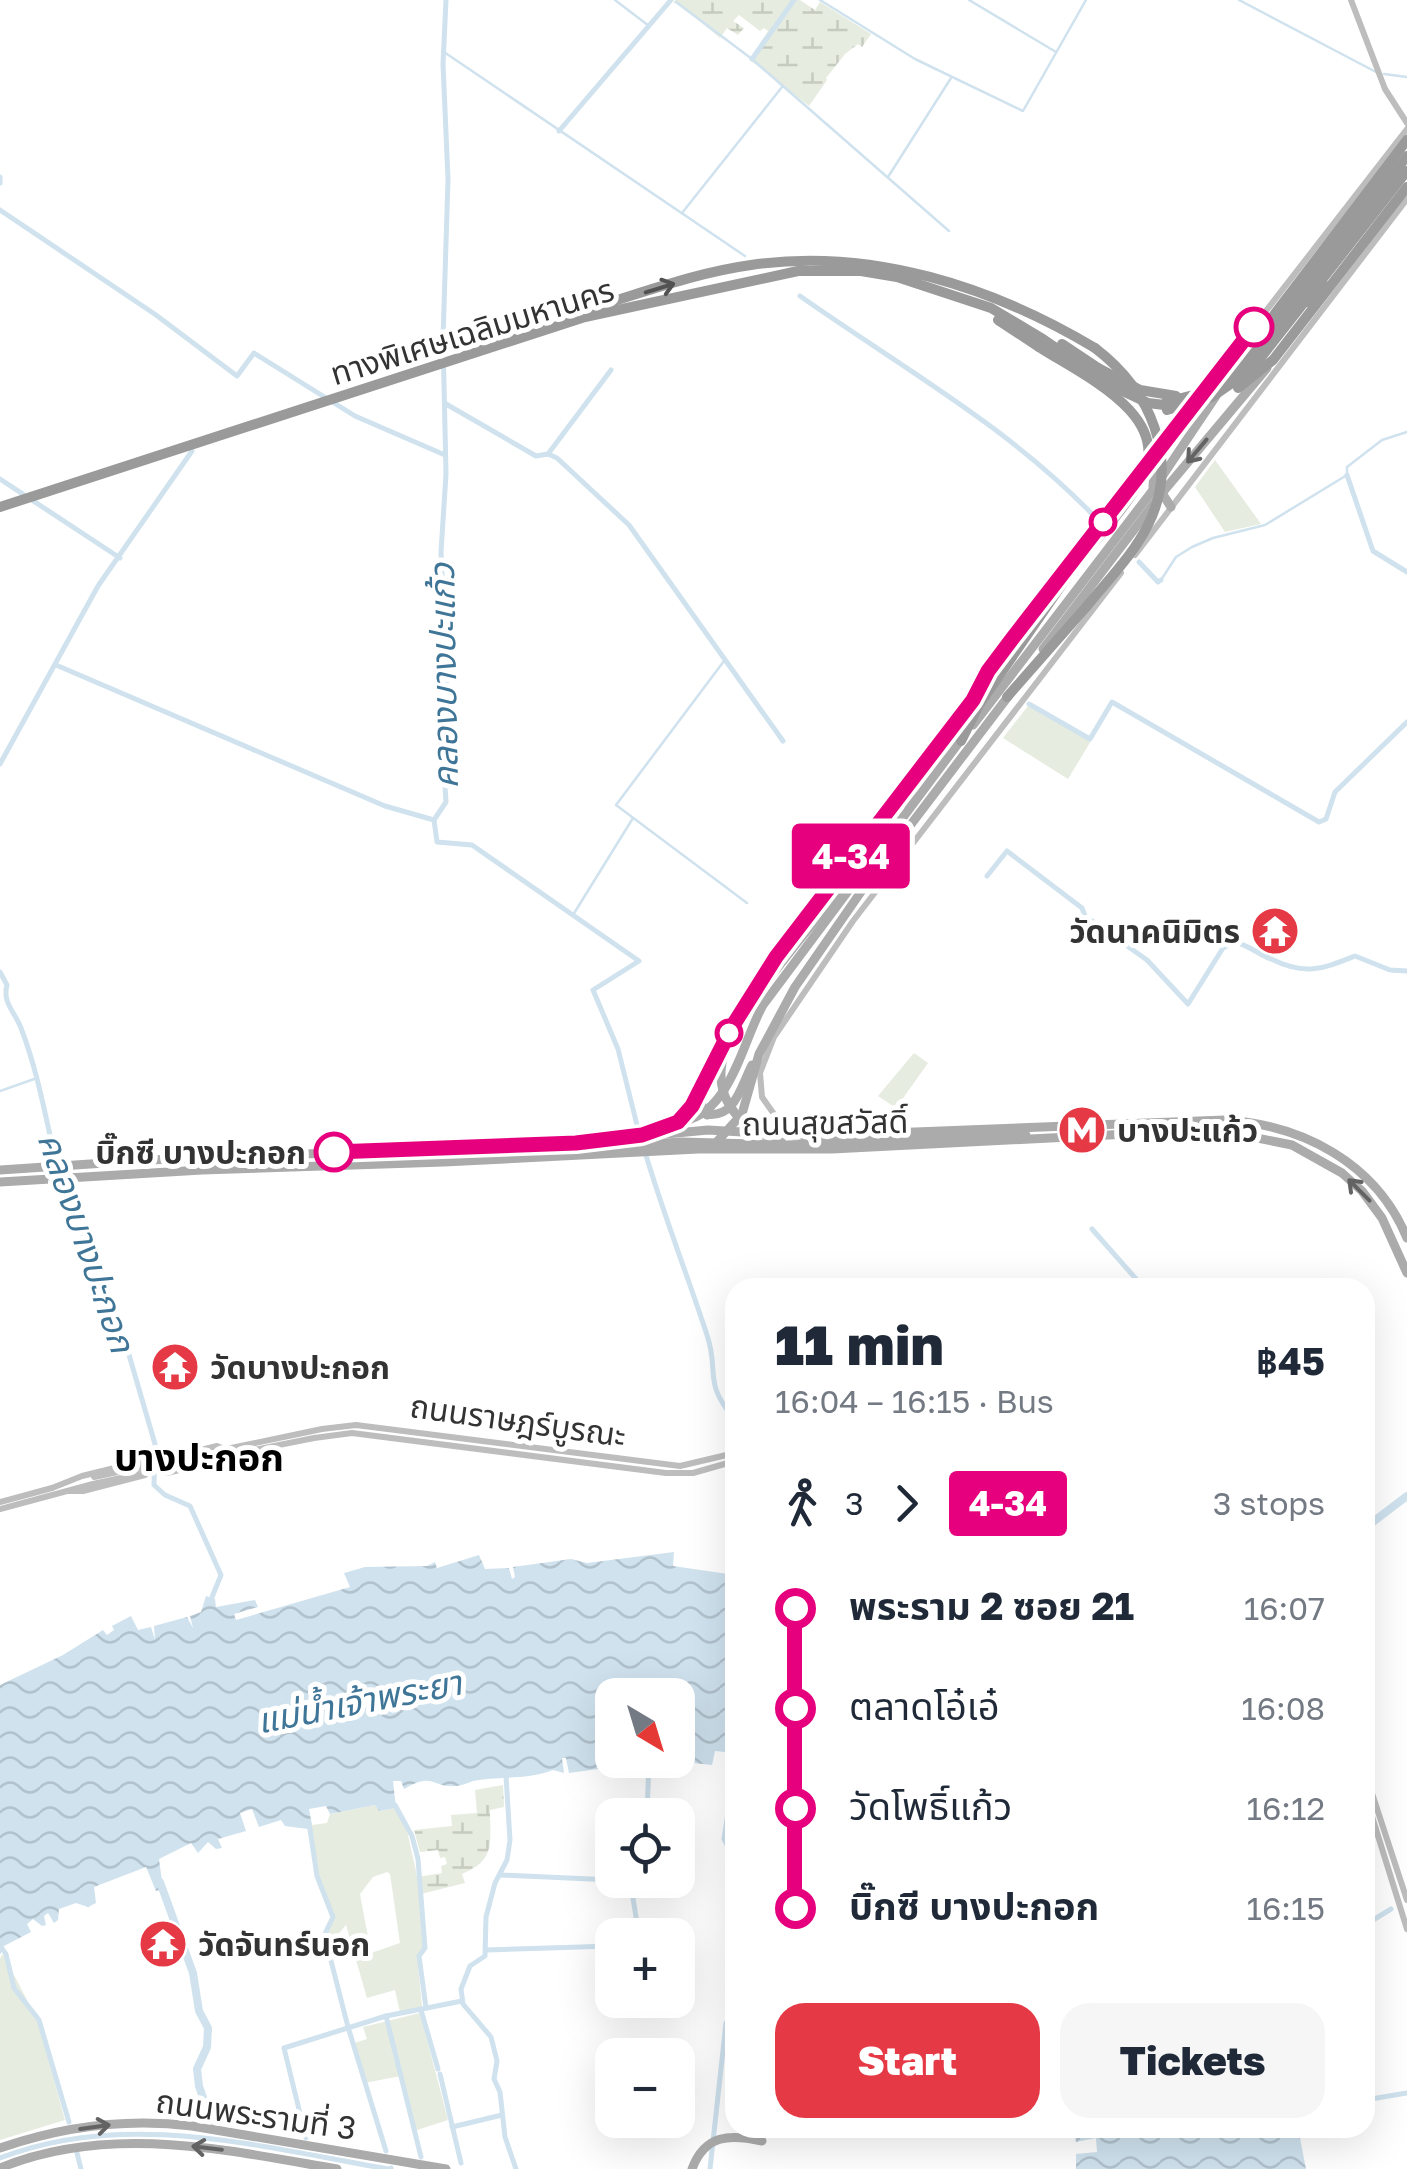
<!DOCTYPE html>
<meta charset="utf-8">
<style>
:root{--surface:#fff;--page:#f6f6f7;--text:#1f2937;--muted:#747a83;--accent:#e63946}
body{margin:0;font-family:"Golos Text","Noto Sans Thai",sans-serif;background:var(--page);color:var(--text);height:100vh;display:flex;flex-direction:column;font-size:38px;white-space:nowrap}
*{box-sizing:border-box;margin:0}
p{font-size:32px;color:var(--muted)}
.icon{flex:none;width:55px;height:55px;fill:none;stroke:currentColor;stroke-width:2;stroke-linecap:round;stroke-linejoin:round}
.map{position:relative;flex:1;overflow:hidden}
.side{position:absolute;left:725px;top:1278px;width:650px;height:860px;display:flex;flex-direction:column;background:var(--surface);border-radius:30px;box-shadow:0 10px 40px #0002}
.side>*{flex:none}
.badge{padding:0 20px;border-radius:8px;font-size:35px;line-height:65px}
.needle{width:65px;rotate:142deg}
.fabs{position:absolute;left:595px;top:1678px;display:grid;gap:20px}
.fabs a{display:grid;place-items:center;width:100px;height:100px;border-radius:20px;background:var(--surface);box-shadow:0 10px 40px #0002;font-size:50px}
.map>.badge{position:absolute;translate:-50% -50%;box-shadow:0 0 0 5px #fff}
.legs{display:flex;align-items:center;gap:15px;height:110px;padding:0 50px;font-size:32px}
.legs p{margin-inline-start:auto}
.headline{display:flex;align-items:center;justify-content:space-between;height:170px;padding:0 50px}
h1{font-size:55px;font-weight:800;line-height:75px}
.cta{display:flex;gap:20px;margin-top:auto;padding:20px 50px}
.cta a{flex:1;height:115px;border-radius:30px;background:var(--accent);color:#fff;font-size:40px;font-weight:800;line-height:115px;text-align:center}
.cta a+a{background:var(--page);color:var(--text)}
ul{padding:0 50px;list-style:none}
li{display:flex;align-items:center;gap:35px;height:100px;font-size:38px}
li i{display:grid;place-items:center;width:15px;height:100%;margin:0 12px;background:currentColor}
li i::after{content:'';width:25px;height:25px;margin:-12px;border:8px solid;border-radius:50%;background:var(--surface)}
li p{margin-inline-start:auto}
li:first-child i{background:linear-gradient(#0000 50%,currentColor 0)}
li:last-child i{background:linear-gradient(currentColor 50%,#0000 0)}
.map>svg:first-child{display:block}
</style>
<div class="map">
<svg width="1407" height="2169" viewBox="0 0 1407 2169">
<defs>
<pattern id="wetland-marsh" width="20" height="14" patternUnits="userSpaceOnUse" patternTransform="scale(2.5)"><rect width="20" height="14" fill="#e6ecdf"/><path d="M1 5h8M5 5V1M11 12h8M15 12V8" fill="none" stroke="#c6cbc0"/></pattern>
<pattern id="water-waves" width="16" height="10" patternUnits="userSpaceOnUse" patternTransform="scale(2.5)"><rect width="16" height="10" fill="#cfe2ee"/><path d="M0 5q4-4 8 0t8 0" fill="none" stroke="#b2c2cd"/></pattern>
</defs>
<rect width="100%" height="100%" fill="#fff"/>
<g fill="#e6ecdf" fill-rule="evenodd">
<polygon points="1215,460 1261,524 1225,532 1195,487"/>
<polygon points="1028,706 1091,741 1068,779 1003,738"/>
<polygon points="914,1053 928,1063 896,1108 878,1096"/>
<path d="M375,1805L379,1811L396,1808L404,1817L421,1894L426,1948L417,1955L422,2007L400,2012L395,1990L367,1998L346,1925L328,1946L323,1941L331,1917L317,1882L308,1829L312,1825L327,1823L330,1814ZM387,1872L390,1874L400,1943L371,1953L360,1894L373,1877Z"/>
<polygon points="3,1954 38,2021 65,2120 0,2140 0,1958"/>
<polygon points="420,2013 448,2120 414,2131 401,2076 364,2083 351,2044 367,2039 363,2027"/>
</g>
<g fill="url(#wetland-marsh)">
<polygon points="675,0 800,0 815,10 820,2 871,34 862,47 858,44 845,54 826,78 827,80 809,106 750,60 768,31 764,28 760,31 739,15 733,21 744,28 738,35 727,28 720,38 676,2 673,4"/>
<path d="M503,1785L504,1807L490,1810C490,1843 496,1860 462,1874L465,1883L421,1894L417,1877L442,1873L441,1866L447,1864L445,1857L440,1858L438,1850L420,1852L414,1830L452,1826L451,1815L477,1813L475,1790Z"/>
</g>
<g fill="url(#water-waves)">
<path d="M674,1552L673,1566L735,1575V1753L715,1751L712,1765L694,1763L692,1768H683L684,1755L678,1754V1695H612L613,1771L603,1770L602,1753L596,1754L598,1769L569,1773L566,1758H562L564,1773L553,1770C527,1780 500,1776 473,1781C471,1782 459,1786 457,1786C431,1788 434,1771 404,1789L401,1781H393L396,1808L379,1811L375,1805L330,1814L326,1806L309,1809L312,1825L308,1829L285,1826L281,1820L259,1827L252,1809L240,1813L246,1831L218,1839L222,1848L216,1849L208,1842L198,1853L191,1843L159,1859L163,1889L156,1891L146,1867L94,1887L96,1903L88,1907L76,1903L59,1909L58,1920L54,1923L48,1913L44,1916L46,1925L42,1926L33,1919L27,1924L31,1932L4,1946L0,1955V1685L63,1655L103,1630L107,1635L114,1630L112,1626L131,1616L138,1630L151,1627L155,1640L154,1626L187,1617L193,1628L190,1616L201,1612L206,1596L215,1599L216,1607L255,1600L258,1607L234,1614L236,1620L350,1587L344,1573L365,1567L427,1566L435,1562L437,1568L479,1555L485,1569L509,1568L512,1579L515,1577L513,1567L571,1559L587,1563Z"/>
<polygon points="1298,2128 1306,2169 1076,2169 1076,2154 1097,2152 1096,2138 1076,2142 1074,2129 1080,2128"/>
</g>
<g fill="none" stroke-linecap="round" stroke-linejoin="round">
<g stroke="#cfe2ee" stroke-width="2.5">
<polyline points="615,0 649,26"/>
<polyline points="820,0 915,59 1023,111 1086,0"/>
<polyline points="969,0 1056,52"/>
<polyline points="1239,0 1376,72"/>
<polyline points="676,2 752,59 949,231"/>
<polyline points="444,52 745,256"/>
<polyline points="1384,74 1407,77"/>
<polyline points="888,177 951,78"/>
<polyline points="682,213 782,87"/>
<polyline points="1161,580 1176,557 1192,547 1213,538 1265,525 1347,475 1347,467 1382,440 1407,432"/>
<polyline points="724,661 616,805 747,903"/>
<polyline points="573,915 633,818"/>
<polyline points="0,1091 37,1078"/>
</g>
<g stroke="#cfe2ee" stroke-width="5">
<polyline points="446,0 443,64 448,179 443,339 446,474 441,552 444,620 441,659 447,686 441,722 446,802 434,820 437,842 472,845 639,961 593,990 618,1049 640,1137"/>
<polyline points="752,59 794,0"/>
<polyline points="559,131 671,0"/>
<polyline points="0,177 0,183"/>
<polyline points="0,210 156,315 237,376 254,353 355,416 445,455"/>
<path d="M800,296C901,367 1009,427 1095,517"/>
<polyline points="446,404 536,456 548,454 557,458 629,525 783,741"/>
<polyline points="548,454 611,370"/>
<polyline points="1347,475 1373,551 1407,572"/>
<polyline points="0,479 120,558"/>
<polyline points="1139,562 1158,582 1161,580"/>
<polyline points="56,665 385,806 434,820"/>
<polyline points="1029,704 1090,739 1112,702 1319,822 1326,819 1335,792 1407,722"/>
<polyline points="0,764 98,586 192,451"/>
<path d="M987,876L1007,851L1082,908L1085,916L1147,960L1188,1004L1223,948L1235,942C1248,945 1258,954 1271,959C1306,976 1322,969 1355,956L1390,970L1407,971"/>
<path d="M0,972L7,985C2,1003 15,1012 21,1028C36,1067 44,1108 53,1149L66,1159L90,1262L102,1298L125,1341L155,1444L154,1485L165,1495L190,1506L221,1575L210,1602"/>
<path d="M645,1152C663,1213 687,1274 707,1335C720,1374 702,1381 735,1420"/>
<polyline points="1092,1229 1144,1288"/>
<polyline points="506,1776 510,1840 507,1860 495,1883 486,1917 485,1956 470,1966 461,1989 463,2004 491,2037 497,2061 494,2079 500,2092 505,2137 516,2169"/>
<polyline points="395,1805 412,1836 418,1859 425,1948 419,1956 426,2008"/>
<polyline points="647,1815 649,1760"/>
<polyline points="309,1823 317,1876 333,1917 321,1942 329,1953 348,2027 386,2151"/>
<polyline points="728,1847 724,1839 735,1766"/>
<polyline points="501,1875 612,1880"/>
<polyline points="617,1880 630,1881"/>
<polyline points="630,1880 639,1935"/>
<polyline points="1365,1925 1391,1909"/>
<polyline points="0,1946 6,1954 14,1988 39,2020 69,2122"/>
<polyline points="486,1950 612,1946"/>
<polyline points="421,2010 438,2069"/>
<polyline points="386,2016 421,2157"/>
<polyline points="440,2074 461,2163"/>
<polyline points="1365,2100 1407,2093"/>
<polyline points="452,2127 502,2115"/>
<polyline points="306,2138 284,2048 386,2016 462,2001"/>
<polyline points="77,2153 81,2169"/>
<path d="M0,2158C126,2109 260,2147 388,2169"/>
<polyline points="391,2168 391,2169"/>
<polyline points="710,2169 726,2023"/>
</g>
<g stroke="#cfe2ee" stroke-width="8">
<polyline points="1365,1528 1407,1496"/>
<polyline points="160,1882 193,1973 199,2011 208,2028 207,2047 197,2069 199,2086 211,2121"/>
</g>
<g stroke="#bdbdbd" stroke-width="6">
<polyline points="1351,0 1385,89 1407,123"/>
<polyline points="1207,387 1407,129"/>
<polyline points="1159,451 1194,405"/>
<polyline points="1135,555 1407,199"/>
<polyline points="985,676 1133,484"/>
<polyline points="648,1133 677,1122 689,1111 732,1027 776,957 972,701"/>
<polyline points="801,1133 778,1120 762,1097 760,1073 774,1037 853,921 1121,573"/>
<polyline points="207,1453 322,1429 356,1425 680,1466 735,1453"/>
<polyline points="209,1459 314,1438 352,1433 666,1473 693,1473 735,1461"/>
<polyline points="225,1459 167,1473 161,1460 217,1446 225,1449"/>
<polyline points="52,1488 82,1476 139,1462 145,1475 83,1491 69,1491"/>
<polyline points="0,1502 52,1488"/>
<polyline points="0,1509 93,1484"/>
<polyline points="1365,1772 1407,1900"/>
<polyline points="1365,1794 1407,1929"/>
</g>
<g stroke="#ababab" stroke-width="9">
<polyline points="1153,487 1155,456"/>
<polyline points="1162,493 1171,507"/>
<polyline points="1043,649 1162,493 1267,368"/>
<polyline points="973,725 1153,490 1216,396"/>
<polyline points="907,804 918,770"/>
<polyline points="845,884 861,862"/>
<polyline points="700,1091 702,1106 707,1115"/>
<path d="M706,1114C735,1119 741,1086 752,1065"/>
<path d="M677,1122C730,1118 742,1042 763,1005L963,737"/>
<polyline points="714,1145 742,1114 759,1054 795,987 874,873 1010,694"/>
<path d="M0,1170L150,1160L560,1144L708,1130L812,1136L1225,1120C1303,1125 1376,1163 1407,1238"/>
<polyline points="0,1182 202,1170 444,1162 698,1149 832,1149 1128,1134 1232,1133 1292,1145 1342,1173 1362,1191 1382,1218 1407,1273"/>
<path d="M0,2148C61,2127 127,2118 192,2126L446,2169"/>
<path d="M0,2168C109,2123 226,2150 337,2169"/>
<path d="M692,2169C705,2134 730,2134 762,2141"/>
</g>
<g stroke="#9a9a9a" stroke-width="10">
<polyline points="1310,303 1324,285"/>
<path d="M581,311C637,295 693,273 751,265C871,247 993,287 1095,348"/>
<polyline points="998,320 1039,347"/>
<polyline points="1062,344 1098,368"/>
<polyline points="471,346 517,331"/>
<polyline points="1245,353 1407,140"/>
<polyline points="0,507 585,317 798,271 861,271 897,277 991,308 1043,339 1110,385"/>
<polyline points="1007,697 1087,606"/>
<polyline points="973,700 991,676"/>
<polyline points="961,741 979,705 1074,567"/>
</g>
<g stroke="#bdbdbd" stroke-width="6">
<polyline points="94,1477 207,1453"/>
<polyline points="93,1484 209,1459"/>
</g>
<g stroke="#ababab" stroke-width="9">
<path d="M781,1141C745,1132 715,1103 722,1063C730,1018 814,923 845,884"/>
<polyline points="503,1154 681,1142 787,1145 1026,1135"/>
</g>
<g stroke="#9a9a9a" stroke-width="10">
<path d="M1039,347C1082,375 1176,416 1141,480C1123,511 1096,539 1074,567"/>
<polyline points="1098,368 1140,390 1176,396"/>
<polyline points="1110,385 1148,403 1172,406"/>
<polyline points="1238,388 1273,360 1407,187"/>
<polyline points="1166,402 1205,392 1245,364 1407,156"/>
<polyline points="1167,410 1212,397 1252,369 1407,171"/>
<path d="M1087,606C1108,580 1133,555 1148,525C1181,459 1150,390 1095,348"/>
</g>
</g>
<defs><path id="oneway-shaft" d="M-6 0H5M1.5-3L5.5 0L1.5 3" fill="none" stroke-width="1.6" stroke-linecap="round" stroke-linejoin="round" transform="scale(2.5)"/></defs>
<use stroke="#525252" href="#oneway-shaft" transform="translate(660 288) rotate(-17)"/>
<g stroke="#636363">
<use href="#oneway-shaft" transform="translate(1197 451) rotate(130)"/>
<use href="#oneway-shaft" transform="translate(1359 1190) rotate(-135)"/>
<use href="#oneway-shaft" transform="translate(95 2127) rotate(-8)"/>
<use href="#oneway-shaft" transform="translate(207 2148) rotate(-173)"/>
</g>
<g fill="none" stroke-linecap="round" stroke-linejoin="round">
<g stroke="#fff" stroke-width="22">
<polyline id="line-1" points="334,1152 576,1143 642,1135 678,1122 692,1106 732,1027 776,957 973,700 988,671 1012,639 1254,327"/>
</g>
<use href="#line-1" stroke="#e6007e" stroke-width="15"/>
</g>
<defs>
<g id="temple-disc" transform="scale(2.5)"><circle r="9.5" fill="#e63946" stroke="#fff"/><path d="M0-6L5-2H3V0L6.5 2.5H4V6H1.5V3h-3V6H-4V2.5H-6.5L-3 0V-2H-5Z" fill="#fff"/></g>
<g id="metro-disc" transform="scale(2.5)"><circle r="9.5" fill="#e63946" stroke="#fff"/><path d="M-5.5 5V-5H-3L0 0L3-5H5.5V5H3V-.5L0 4L-3-.5V5Z" fill="#fff"/></g>
</defs>
<g fill-rule="evenodd">
<use href="#temple-disc" x="1275" y="931"/>
<use href="#metro-disc" x="1082" y="1130"/>
<use href="#temple-disc" x="175" y="1367"/>
<use href="#temple-disc" x="163" y="1944"/>
</g>
<g fill="#fff" stroke="#e6007e" stroke-width="5">
<circle cx="1254" cy="327" r="18"/>
<circle cx="1103" cy="522" r="12"/>
<circle cx="729" cy="1033" r="12"/>
<circle cx="334" cy="1152" r="18"/>
</g>
<g text-anchor="middle" dominant-baseline="central" stroke-width="10" stroke-linejoin="round" paint-order="stroke">
<g font-size="32" fill="#333" stroke="#fff">
<text transform="translate(472 331) rotate(-17)">ทางพิเศษเฉลิมมหานคร</text>
<text transform="translate(825 1122) rotate(-1)">ถนนสุขสวัสดิ์</text>
<text transform="translate(518 1420) rotate(8)">ถนนราษฎร์บูรณะ</text>
<text transform="translate(256 2114) rotate(8)">ถนนพระรามที่ 3</text>
</g>
<g font-size="32" font-weight="bold" fill="#333" stroke="#fff" text-anchor="start">
<text x="1240" y="931" text-anchor="end">วัดนาคนิมิตร</text>
<text x="1117" y="1130">บางปะแก้ว</text>
<text x="210" y="1367">วัดบางปะกอก</text>
<text x="198" y="1944">วัดจันทร์นอก</text>
</g>
<g font-size="32" font-weight="bold" fill="#333" stroke="#fff" text-anchor="end">
<text x="306" y="1152">บิ๊กซี บางปะกอก</text>
</g>
<g font-size="35" font-style="italic" fill="#3f7597" stroke="#fff">
<text transform="translate(443 676) rotate(-91)">คลองบางปะแก้ว</text>
<text transform="translate(87 1242) rotate(71)">คลองบางปะกอก</text>
<text transform="translate(359 1701) rotate(-11)">แม่น้ำเจ้าพระยา</text>
</g>
<g font-size="38" font-weight="bold" fill="#000" stroke="#fff">
<text x="199" y="1456">บางปะกอก</text>
</g>
</g>
</svg>
<div class="fabs">
<a><svg class="needle" viewBox="-14 -14 28 28"><path d="M0-13l5 13h-10z" fill="#e53935"/><path d="M0 13l5-13h-10z" fill="#747a83"/></svg></a>
<a><svg class="icon" aria-label="locate" viewBox="0 0 24 24"><circle cx="12" cy="12" r="6"/><path d="M12 2v4M12 18v4M2 12h4M18 12h4"/></svg></a>
<a>+</a>
<a>−</a>
</div>
<b class="badge" style="left:851px;top:856px;background:#e6007e;color:#fff">4-34</b>
<section class="side">
<div class="headline"><div><h1>11 min</h1><p>16:04 – 16:15 · Bus</p></div><b>฿45</b></div>
<div class="legs"><svg class="icon" aria-label="walk" viewBox="0 0 24 24"><circle cx="13" cy="4" r="2"/><path d="M13 8l-2 6 4 7M11 14l-3 7M7 12l3-4h3l4 4"/></svg>3<svg class="icon" aria-label="forward" viewBox="0 0 24 24"><path d="M9 5l7 7-7 7"/></svg><b class="badge" style="background:#e6007e;color:#fff">4-34</b><p>3 stops</p></div>
<ul>
<li><i style="color:#e6007e"></i><b>พระราม 2 ซอย 21</b><p>16:07</p></li>
<li><i style="color:#e6007e"></i><span>ตลาดโอ๋เอ๋</span><p>16:08</p></li>
<li><i style="color:#e6007e"></i><span>วัดโพธิ์แก้ว</span><p>16:12</p></li>
<li><i style="color:#e6007e"></i><b>บิ๊กซี บางปะกอก</b><p>16:15</p></li>
</ul>
<div class="cta"><a>Start</a><a>Tickets</a></div>
</section>
</div>
